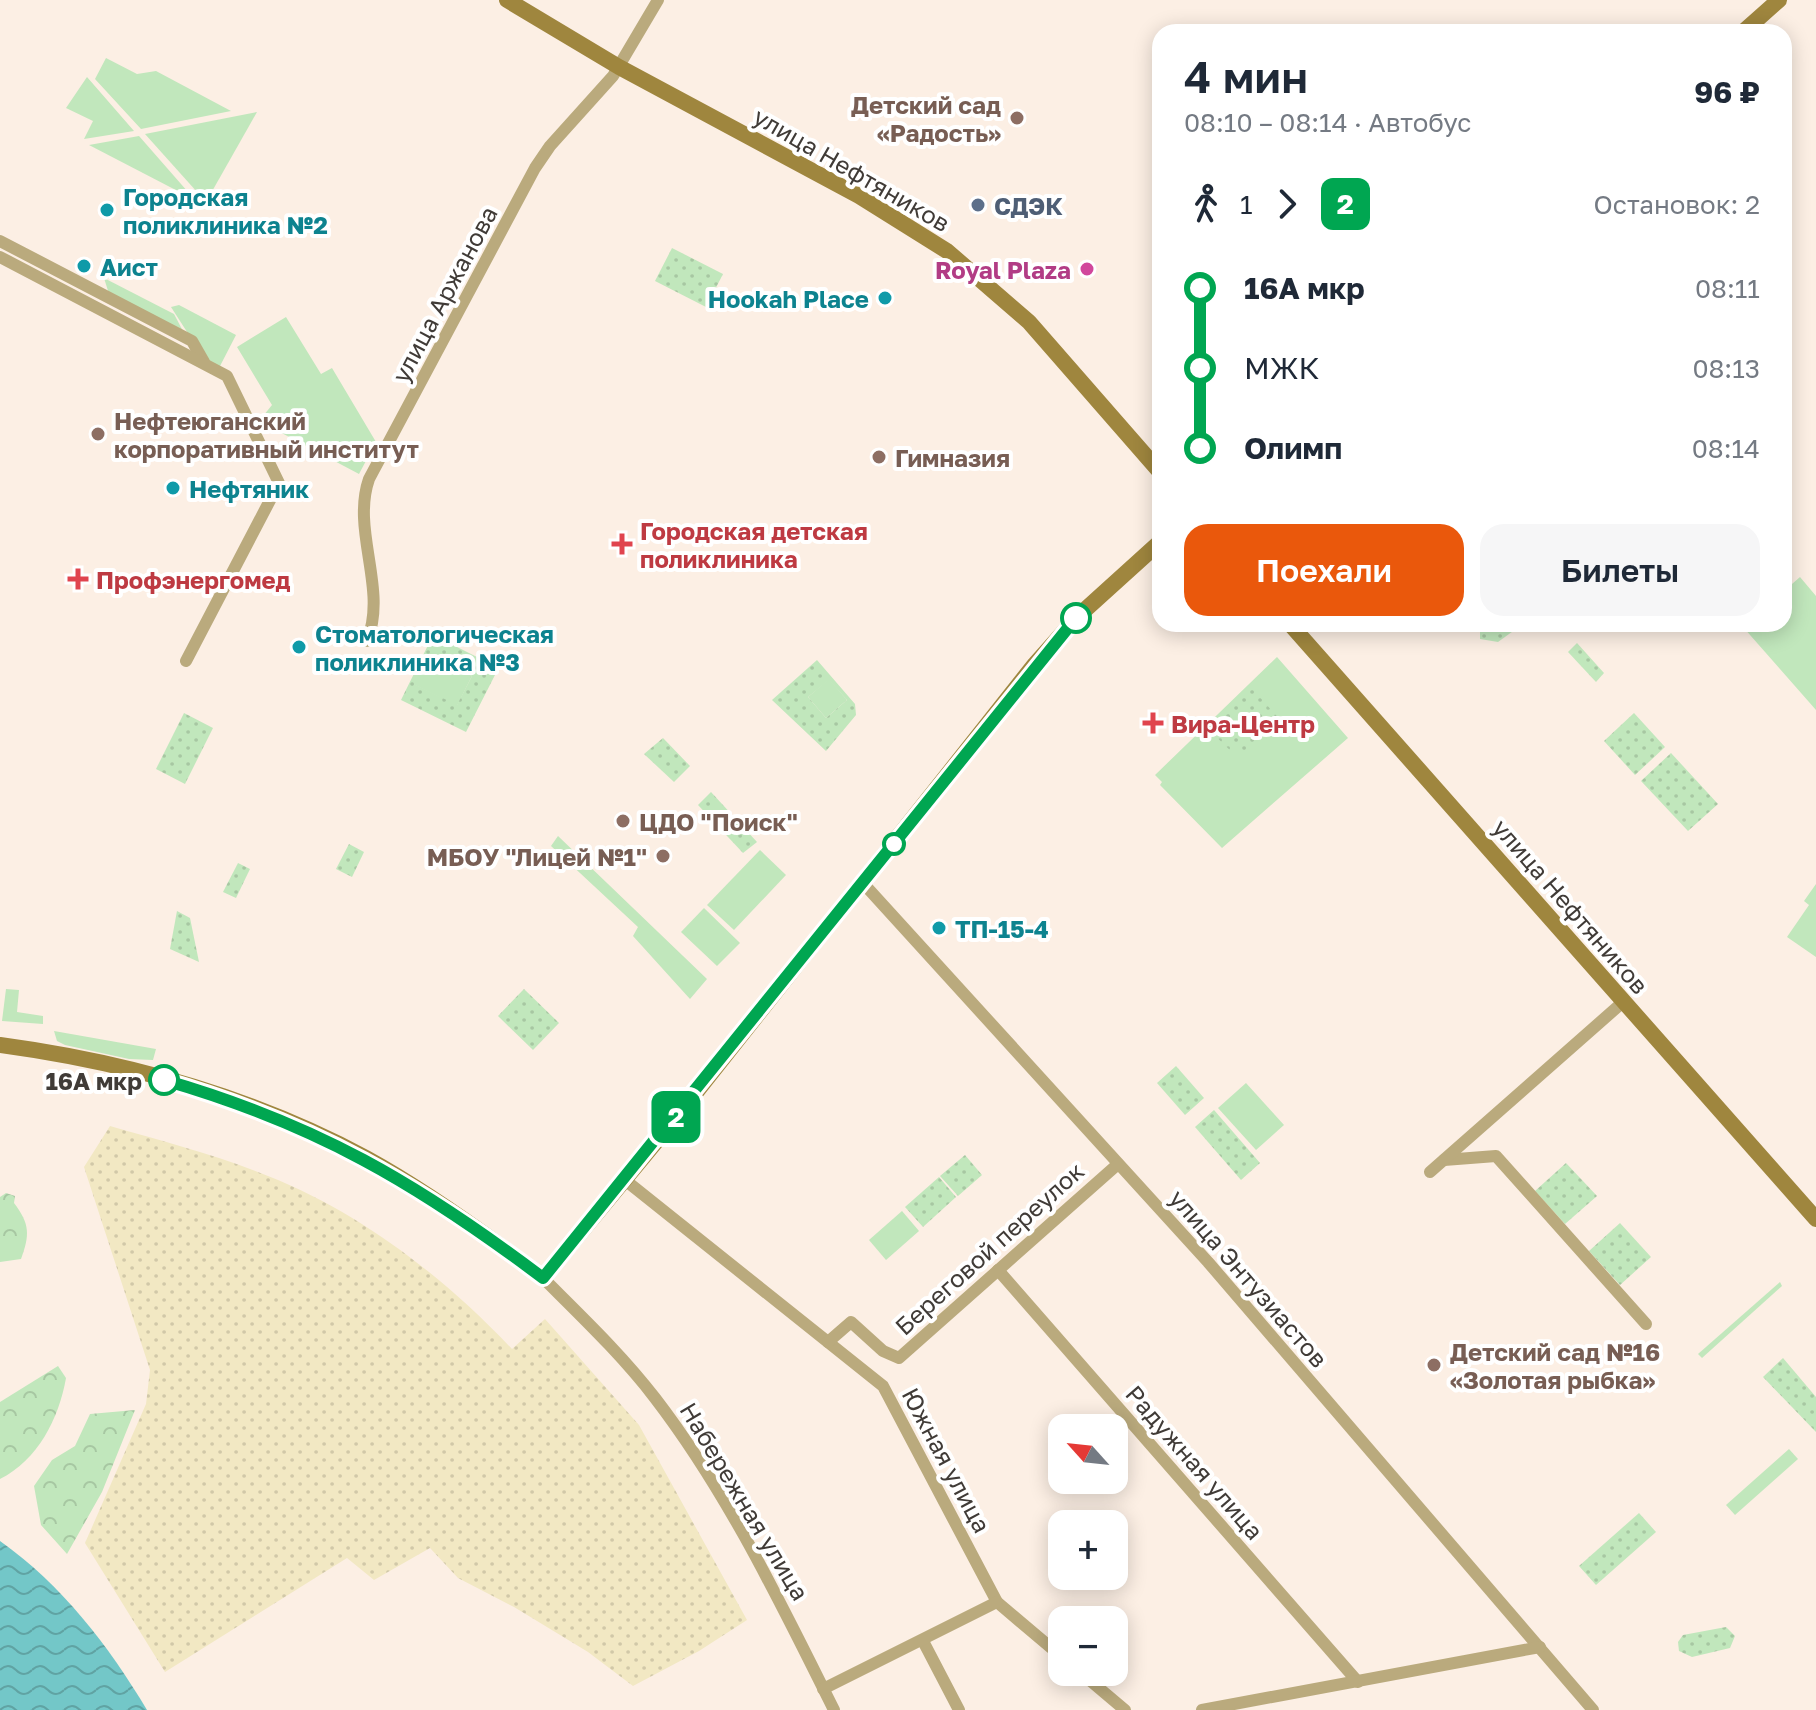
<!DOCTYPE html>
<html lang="ru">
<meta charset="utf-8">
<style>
:root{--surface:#fff;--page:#f6f6f7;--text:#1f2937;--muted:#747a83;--accent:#ea580c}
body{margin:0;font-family:"Golos Text",sans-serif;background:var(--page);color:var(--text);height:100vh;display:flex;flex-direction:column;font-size:30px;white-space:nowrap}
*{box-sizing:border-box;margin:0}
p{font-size:26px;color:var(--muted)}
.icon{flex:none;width:44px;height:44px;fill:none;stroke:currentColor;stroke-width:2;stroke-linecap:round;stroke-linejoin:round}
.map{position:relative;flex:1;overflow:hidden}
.side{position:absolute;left:1152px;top:24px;width:640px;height:608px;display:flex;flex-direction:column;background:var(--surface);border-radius:24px;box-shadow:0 4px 20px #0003}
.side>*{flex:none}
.badge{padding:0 16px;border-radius:12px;font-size:28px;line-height:52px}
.needle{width:52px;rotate:297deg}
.buttons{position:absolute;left:1048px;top:1414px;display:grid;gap:16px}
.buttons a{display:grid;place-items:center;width:80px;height:80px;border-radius:16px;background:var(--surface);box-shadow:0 4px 20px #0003;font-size:40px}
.map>.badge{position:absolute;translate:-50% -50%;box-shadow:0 0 0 4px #fff}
.legs{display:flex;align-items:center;gap:12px;height:88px;padding:0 32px;font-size:26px}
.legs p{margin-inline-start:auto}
.summary{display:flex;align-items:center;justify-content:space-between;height:136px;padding:0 32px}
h1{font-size:44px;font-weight:600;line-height:60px}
.action{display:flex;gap:16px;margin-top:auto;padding:16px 32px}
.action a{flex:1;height:92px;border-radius:24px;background:var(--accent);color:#fff;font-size:32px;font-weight:600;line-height:92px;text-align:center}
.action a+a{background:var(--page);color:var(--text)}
ul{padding:0 32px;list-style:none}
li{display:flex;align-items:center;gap:28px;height:80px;font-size:30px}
li i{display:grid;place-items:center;width:12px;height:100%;margin:0 10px;background:currentColor}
li i::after{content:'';width:20px;height:20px;margin:-10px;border:6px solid;border-radius:50%;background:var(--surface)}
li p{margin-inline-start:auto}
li:first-child i{background:linear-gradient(#0000 50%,currentColor 0)}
li:last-child i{background:linear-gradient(currentColor 50%,#0000 0)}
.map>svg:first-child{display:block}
</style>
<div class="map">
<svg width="1816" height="1710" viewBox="0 0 1816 1710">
<defs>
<pattern id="forest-crowns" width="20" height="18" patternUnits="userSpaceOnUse" patternTransform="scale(2)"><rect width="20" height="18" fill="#c1e7bc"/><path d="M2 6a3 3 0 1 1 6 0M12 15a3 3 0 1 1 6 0" fill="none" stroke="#a7c7a2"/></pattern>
<pattern id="sand-dots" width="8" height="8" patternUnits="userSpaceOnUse" patternTransform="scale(2)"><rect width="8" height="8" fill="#f2e8c3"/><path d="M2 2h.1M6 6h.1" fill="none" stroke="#d1c8a8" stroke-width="1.8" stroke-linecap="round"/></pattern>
<pattern id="park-dots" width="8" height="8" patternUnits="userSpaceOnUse" patternTransform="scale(2)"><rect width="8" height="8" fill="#c1e7bc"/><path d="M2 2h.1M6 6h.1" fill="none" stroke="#a7c7a2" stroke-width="1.8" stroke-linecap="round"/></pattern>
<pattern id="water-waves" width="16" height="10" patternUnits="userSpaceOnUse" patternTransform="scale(2)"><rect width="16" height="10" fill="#73c7c8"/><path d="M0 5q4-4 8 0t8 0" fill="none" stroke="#60a3a3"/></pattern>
</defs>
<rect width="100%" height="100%" fill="#fcefe4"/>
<g fill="#c1e7bc">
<polygon points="106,58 137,74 156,71 231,111 141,129 95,79"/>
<polygon points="87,77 134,131 84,139 93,121 66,108"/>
<polygon points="257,112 206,202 145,134"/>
<polygon points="139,136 195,200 89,145"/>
<polygon points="104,278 174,314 184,333 109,294"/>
<polygon points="179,305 236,335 219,368 207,363 171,307"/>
<polygon points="286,317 321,374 332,368 376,442 359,474 259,421 272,405 237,347"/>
<polygon points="1800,577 1816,596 1816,710 1743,627 1784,624 1784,591"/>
<polygon points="428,654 472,676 457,706 413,684"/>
<polygon points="1277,657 1348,738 1222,848 1160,785 1162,782 1155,775"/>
<polygon points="829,679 847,700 826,718 808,697"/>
<polygon points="558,836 707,979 690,999 633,936 638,927 551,846"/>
<polygon points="760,850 786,875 734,930 707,905"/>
<polygon points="1816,884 1816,957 1787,937 1809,905 1804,901"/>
<polygon points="704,908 740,943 717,966 681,932"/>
<polygon points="6,989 19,990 17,1012 43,1016 43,1024 2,1021"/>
<polygon points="54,1031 156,1049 153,1060 129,1059 65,1045 57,1041"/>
<polygon points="1246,1083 1284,1125 1256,1150 1218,1108"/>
<polygon points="902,1211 919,1231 886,1260 869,1240"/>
<polygon points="1780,1282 1782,1286 1702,1358 1698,1354"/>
<polygon points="1789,1449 1798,1459 1735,1515 1726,1505"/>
</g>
<g fill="url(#forest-crowns)">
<path d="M6,1193L15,1196L14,1203C30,1224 30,1235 21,1259L0,1262V1197Z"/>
<path d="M58,1366L66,1378C59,1418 38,1460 0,1479V1402Z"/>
<polygon points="135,1410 102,1492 67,1554 41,1525 34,1486 52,1460 75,1446 90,1414"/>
</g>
<path fill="url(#sand-dots)" d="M110,1126C162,1141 217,1155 268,1176C360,1212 445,1278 512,1349L545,1319L639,1425L747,1620L699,1651L633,1686L588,1652L514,1607L458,1578L430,1548L374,1580L347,1558L165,1672L85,1543L146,1404L150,1370L84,1167Z"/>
<g fill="url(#park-dots)" fill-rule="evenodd">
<polygon points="672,248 723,274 706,307 655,281"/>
<polygon points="1480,624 1516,624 1516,629 1498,642 1480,639"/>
<path d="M433,635L489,663L496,673L466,732L401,700ZM428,654L472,676L457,705L414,684Z"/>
<polygon points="1577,643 1604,673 1596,682 1568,652"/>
<path d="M817,660L855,704L856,715L826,751L772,700ZM829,680L847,700L826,718L808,697Z"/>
<polygon points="1250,686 1283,723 1248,756 1242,752 1234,754 1207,728"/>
<polygon points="184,713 213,728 185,784 156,769"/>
<polygon points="1634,713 1665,747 1635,775 1604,741"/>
<polygon points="663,738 690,766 674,782 644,754"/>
<polygon points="1671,753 1718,804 1688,831 1641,781"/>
<polygon points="711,792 757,842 743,853 698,805"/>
<polygon points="349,844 364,852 352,877 336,869"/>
<polygon points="238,863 250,869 236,898 223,892"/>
<polygon points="177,911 190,918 199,962 170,949"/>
<polygon points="524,989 559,1023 533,1050 498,1016"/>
<polygon points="1176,1066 1204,1098 1185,1115 1157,1083"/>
<polygon points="1214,1110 1260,1163 1241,1180 1195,1127"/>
<polygon points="965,1155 982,1175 958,1196 940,1176"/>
<polygon points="1566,1163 1597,1196 1565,1224 1535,1191"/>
<polygon points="939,1177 956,1197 923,1227 905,1207"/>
<polygon points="1620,1223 1651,1257 1620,1285 1589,1251"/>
<polygon points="1783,1358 1816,1397 1816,1432 1763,1377"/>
<polygon points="1639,1513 1656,1532 1596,1585 1579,1566"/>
<polygon points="1726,1627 1735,1636 1730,1648 1692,1657 1679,1651 1678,1642 1683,1635"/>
</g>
<path fill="url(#water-waves)" d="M0,1541C62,1585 108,1645 147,1710H0Z"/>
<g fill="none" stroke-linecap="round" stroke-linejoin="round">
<g stroke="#baaa7d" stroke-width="12">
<polyline points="0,241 192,341 204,362"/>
<polyline points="0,257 227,376 279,483 186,661"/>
<path d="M367,641C388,589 351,531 369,479L535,168L550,146L613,76L658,0"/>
<polyline points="863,883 1208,1262 1593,1710"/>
<polyline points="1444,1160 1496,1156 1646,1324"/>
<polyline points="1430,1172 1623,1002"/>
<polyline points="625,1180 883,1386 997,1602 1062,1657"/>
<polyline points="998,1270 1358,1682"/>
<path d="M543,1278C582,1317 622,1355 655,1398C728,1493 781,1604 834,1710"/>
<polyline points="828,1342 851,1322 883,1351 899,1358 1118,1164"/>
<polyline points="923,1641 959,1710"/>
<polyline points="1080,1672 1125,1710"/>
<polyline points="823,1689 997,1602"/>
<polyline points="1202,1710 1540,1647"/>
</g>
<g stroke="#9f863e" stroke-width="16">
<polyline points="507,0 619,67 859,196 947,251 1029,322 1160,472"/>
<polyline points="1743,32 1779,0"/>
<polyline points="1290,624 1816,1219"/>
<path d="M0,1045C126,1062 254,1098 366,1158C428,1192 487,1235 543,1278L674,1120L1035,664L1076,618L1160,542"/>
</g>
</g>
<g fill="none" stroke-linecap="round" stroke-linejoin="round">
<g stroke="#fff" stroke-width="18">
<path id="line-1" d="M164,1080C316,1124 417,1183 543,1278L1076,618"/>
</g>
<use href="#line-1" stroke="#00a651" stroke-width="12"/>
</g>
<g fill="#8d6e63" stroke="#fff" stroke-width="3">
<circle cx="1017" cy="118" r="8"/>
<circle cx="98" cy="434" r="8"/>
<circle cx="879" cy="457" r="8"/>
<circle cx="623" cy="821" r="8"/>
<circle cx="663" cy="856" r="8"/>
<circle cx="1434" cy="1365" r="8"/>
</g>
<circle fill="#5c6f8a" stroke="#fff" stroke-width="3" cx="978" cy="205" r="8"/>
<g fill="#0f9aa8" stroke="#fff" stroke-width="3">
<circle cx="107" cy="210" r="8"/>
<circle cx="84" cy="266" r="8"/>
<circle cx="885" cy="298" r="8"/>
<circle cx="173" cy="488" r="8"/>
<circle cx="299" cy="647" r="8"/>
<circle cx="939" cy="928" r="8"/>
</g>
<circle fill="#d1479c" stroke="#fff" stroke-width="3" cx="1087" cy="269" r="8"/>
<g fill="#e0444e" stroke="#fff" stroke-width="3">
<path d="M618 532h8v8h8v8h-8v8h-8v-8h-8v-8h8z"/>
<path d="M74 567h8v8h8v8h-8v8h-8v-8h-8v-8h8z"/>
<path d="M1149 711h8v8h8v8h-8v8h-8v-8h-8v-8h8z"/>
</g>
<g fill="#fff" stroke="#00a651" stroke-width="4">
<circle cx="1076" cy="618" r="14"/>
<circle cx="894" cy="844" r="10"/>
<circle cx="164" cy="1080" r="14"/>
</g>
<g text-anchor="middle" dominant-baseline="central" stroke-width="8" stroke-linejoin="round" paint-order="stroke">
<g font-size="24" font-weight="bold" fill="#785e54" stroke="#fff" text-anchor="start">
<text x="1001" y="104" text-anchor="end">Детский сад<tspan x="1001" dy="28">«Радость»</tspan></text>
<text x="114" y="420">Нефтеюганский<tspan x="114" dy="28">корпоративный институт</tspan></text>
<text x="895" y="457">Гимназия</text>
<text x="639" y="821">ЦДО "Поиск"</text>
<text x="647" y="856" text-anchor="end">МБОУ "Лицей №1"</text>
<text x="1450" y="1351">Детский сад №16<tspan x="1450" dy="28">«Золотая рыбка»</tspan></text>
</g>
<g font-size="24" fill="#403b37" stroke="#fff">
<text transform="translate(852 169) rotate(30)">улица Нефтяников</text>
<text transform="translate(444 294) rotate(-62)">улица Аржанова</text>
<text transform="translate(1571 906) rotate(49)">улица Нефтяников</text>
<text transform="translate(989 1248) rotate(-42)">Береговой переулок</text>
<text transform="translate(1249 1278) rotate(49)">улица Энтузиастов</text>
<text transform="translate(947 1460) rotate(62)">Южная улица</text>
<text transform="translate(1195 1462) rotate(49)">Радужная улица</text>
<text transform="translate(745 1501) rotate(59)">Набережная улица</text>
</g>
<g font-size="24" font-weight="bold" fill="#0d838f" stroke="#fff" text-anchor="start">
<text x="123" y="196">Городская<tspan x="123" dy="28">поликлиника №2</tspan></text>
<text x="100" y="266">Аист</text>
<text x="869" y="298" text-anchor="end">Hookah Place</text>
<text x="189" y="488">Нефтяник</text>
<text x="315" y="633">Стоматологическая<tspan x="315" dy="28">поликлиника №3</tspan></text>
<text x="955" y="928">ТП-15-4</text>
</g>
<g font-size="24" font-weight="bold" fill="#4e5e75" stroke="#fff" text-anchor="start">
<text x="994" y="205">СДЭК</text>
</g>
<g font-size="24" font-weight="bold" fill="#b23c85" stroke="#fff" text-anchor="end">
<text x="1071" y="269">Royal Plaza</text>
</g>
<g font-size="24" font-weight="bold" fill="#be3a42" stroke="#fff" text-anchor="start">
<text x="640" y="530">Городская детская<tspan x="640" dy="28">поликлиника</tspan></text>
<text x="96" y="579">Профэнергомед</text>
<text x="1171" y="723">Вира-Центр</text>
</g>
<g font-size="24" font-weight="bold" fill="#403b37" stroke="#fff" text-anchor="end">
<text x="142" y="1080">16А мкр</text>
</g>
</g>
</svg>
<div class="buttons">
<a><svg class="needle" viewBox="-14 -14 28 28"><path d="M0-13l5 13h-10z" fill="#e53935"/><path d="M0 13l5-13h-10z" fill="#747a83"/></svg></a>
<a>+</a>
<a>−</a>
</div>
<b class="badge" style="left:676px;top:1117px;background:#00a651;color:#fff">2</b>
<section class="side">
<div class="summary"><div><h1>4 мин</h1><p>08:10 – 08:14 · Автобус</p></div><b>96 ₽</b></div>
<div class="legs"><svg class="icon" aria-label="walk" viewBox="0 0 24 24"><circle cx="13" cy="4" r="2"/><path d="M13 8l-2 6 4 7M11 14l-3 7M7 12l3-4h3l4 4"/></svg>1<svg class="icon" aria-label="forward" viewBox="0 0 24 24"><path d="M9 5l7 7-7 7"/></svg><b class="badge" style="background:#00a651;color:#fff">2</b><p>Остановок: 2</p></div>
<ul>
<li><i style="color:#00a651"></i><b>16А мкр</b><p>08:11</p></li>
<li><i style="color:#00a651"></i><span>МЖК</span><p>08:13</p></li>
<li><i style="color:#00a651"></i><b>Олимп</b><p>08:14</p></li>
</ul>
<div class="action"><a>Поехали</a><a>Билеты</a></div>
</section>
</div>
